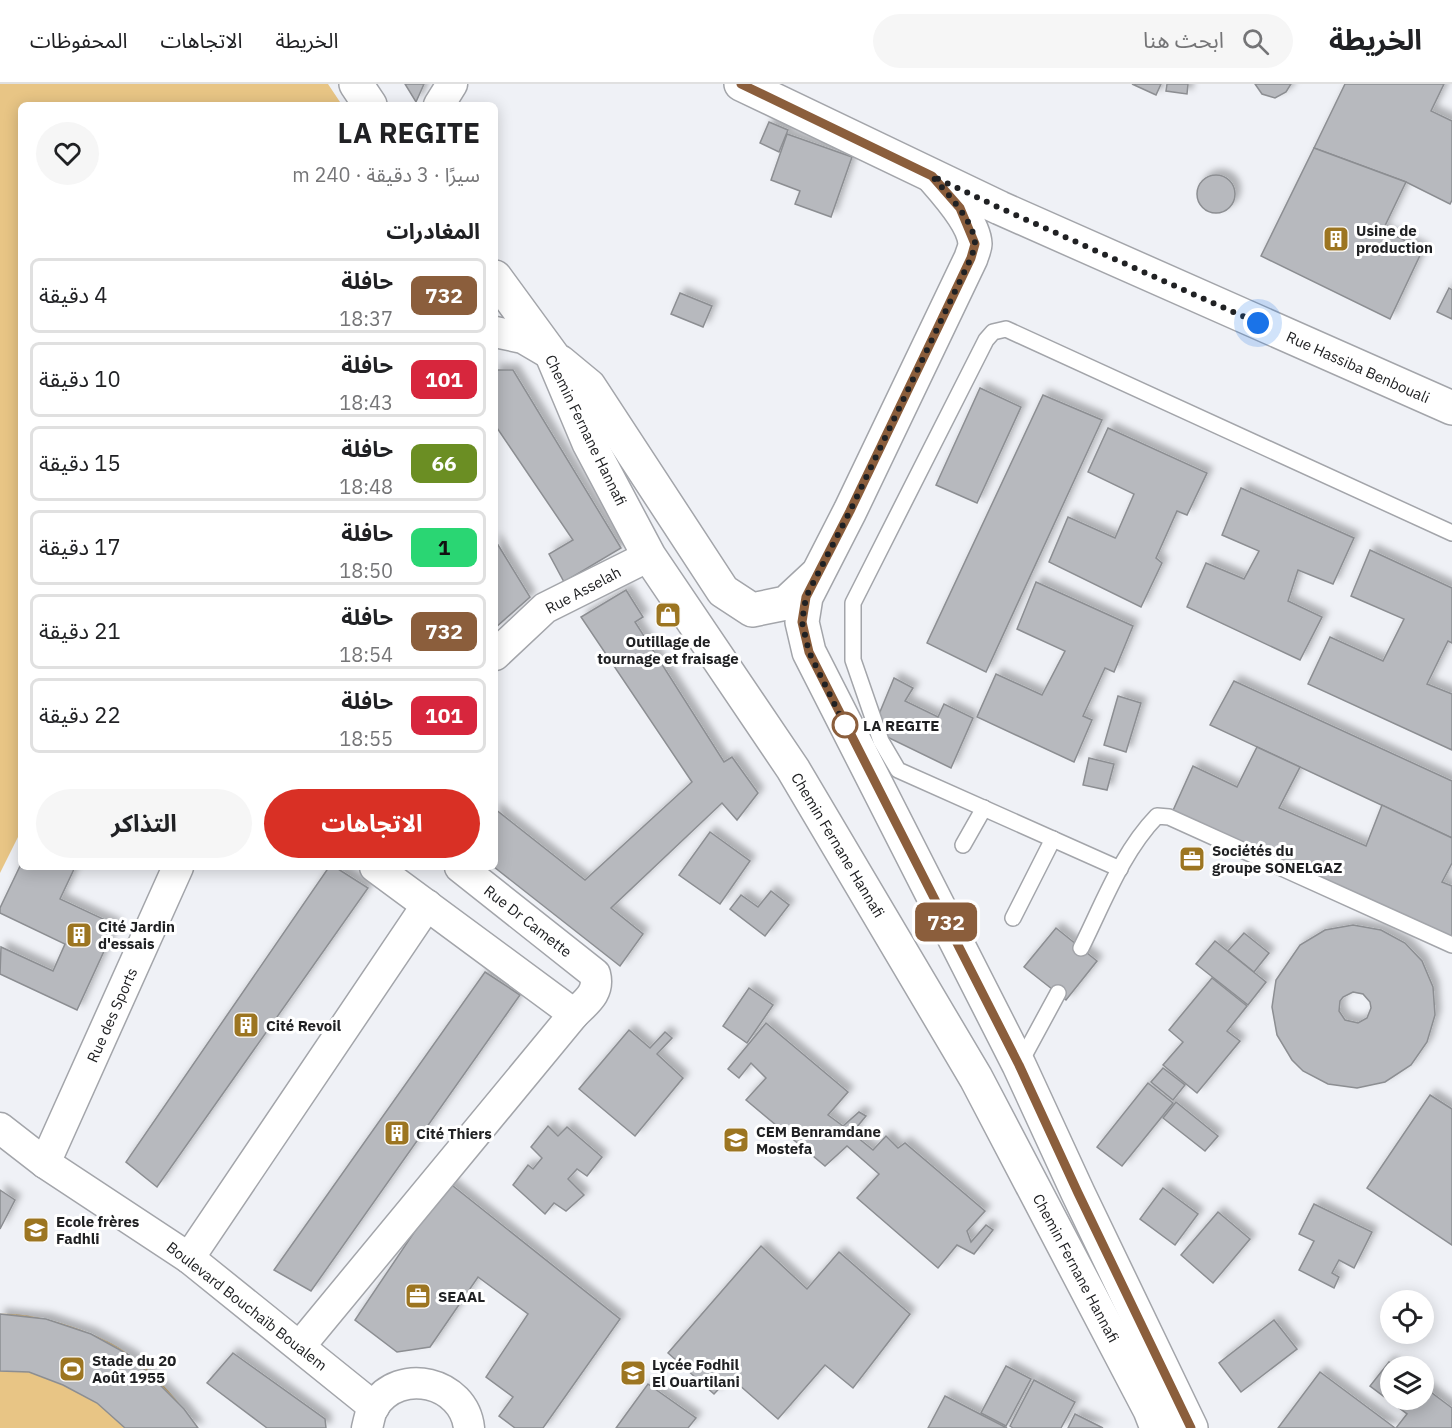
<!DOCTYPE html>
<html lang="ar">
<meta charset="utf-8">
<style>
:root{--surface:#fff;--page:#f6f6f6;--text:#202124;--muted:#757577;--line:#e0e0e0;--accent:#d93025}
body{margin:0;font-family:"IBM Plex Sans","Noto Sans Arabic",sans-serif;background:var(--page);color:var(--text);direction:rtl;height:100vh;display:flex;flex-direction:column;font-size:22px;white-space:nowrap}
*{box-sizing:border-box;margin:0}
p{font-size:20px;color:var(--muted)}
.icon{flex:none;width:33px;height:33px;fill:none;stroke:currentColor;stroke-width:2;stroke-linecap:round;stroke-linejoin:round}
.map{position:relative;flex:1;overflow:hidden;direction:ltr}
.sheet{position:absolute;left:18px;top:18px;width:480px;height:768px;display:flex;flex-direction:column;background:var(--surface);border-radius:9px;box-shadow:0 3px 15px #0003;direction:rtl}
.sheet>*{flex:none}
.badge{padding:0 12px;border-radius:9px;font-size:21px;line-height:39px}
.buttons{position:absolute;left:1380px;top:1206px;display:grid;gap:12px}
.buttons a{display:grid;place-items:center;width:54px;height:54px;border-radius:50%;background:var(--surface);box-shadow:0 3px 15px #0003;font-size:30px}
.you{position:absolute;width:30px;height:30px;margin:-15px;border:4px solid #fff;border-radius:50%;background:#1a73e8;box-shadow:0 0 0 9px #1a73e833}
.map>.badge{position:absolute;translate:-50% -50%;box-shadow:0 0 0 3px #fff}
h2{padding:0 18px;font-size:22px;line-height:54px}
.round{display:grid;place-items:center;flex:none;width:63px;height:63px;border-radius:32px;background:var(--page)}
.overview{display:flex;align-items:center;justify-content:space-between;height:102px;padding:0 18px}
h1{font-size:28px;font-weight:700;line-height:45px}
.button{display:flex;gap:12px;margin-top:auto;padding:12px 18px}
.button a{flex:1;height:69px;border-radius:36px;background:var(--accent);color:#fff;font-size:24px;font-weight:700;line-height:69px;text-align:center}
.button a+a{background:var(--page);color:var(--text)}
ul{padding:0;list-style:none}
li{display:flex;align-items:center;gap:18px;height:75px;margin:0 12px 9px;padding:0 6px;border:3px solid var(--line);border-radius:9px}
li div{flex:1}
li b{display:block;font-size:22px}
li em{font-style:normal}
li .badge{min-width:66px;font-weight:700;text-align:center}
header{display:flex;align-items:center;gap:36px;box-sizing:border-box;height:84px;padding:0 30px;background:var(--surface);border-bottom:2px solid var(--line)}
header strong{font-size:28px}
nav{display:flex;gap:33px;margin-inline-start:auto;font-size:21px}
.search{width:420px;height:54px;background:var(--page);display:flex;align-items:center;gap:15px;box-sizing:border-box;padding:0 21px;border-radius:33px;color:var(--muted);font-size:22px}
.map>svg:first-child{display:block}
</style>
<header>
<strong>الخريطة</strong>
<div class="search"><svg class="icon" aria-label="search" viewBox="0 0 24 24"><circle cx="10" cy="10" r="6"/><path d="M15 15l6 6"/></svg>ابحث هنا</div>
<nav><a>الخريطة</a><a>الاتجاهات</a><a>المحفوظات</a></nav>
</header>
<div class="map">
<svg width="1452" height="1344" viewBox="0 0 1452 1344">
<defs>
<filter id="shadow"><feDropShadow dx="5.5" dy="-5.5" stdDeviation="3" flood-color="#0004"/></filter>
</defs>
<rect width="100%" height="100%" fill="#eff1f6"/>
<g fill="#e8c585">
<polygon points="0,0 328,0 342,21 21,21 21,747 0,789"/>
<path d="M0,1230C38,1228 101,1249 131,1272C157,1291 179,1318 198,1344H0Z"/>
</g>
<g fill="#b7b9be" stroke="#8c8e92" stroke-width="1.5" fill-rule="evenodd" filter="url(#shadow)">
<polygon points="405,0 424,0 416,18"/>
<polygon points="1132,0 1161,0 1156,11"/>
<polygon points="1167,0 1188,0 1187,10 1166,7"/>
<polygon points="1255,0 1291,0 1286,8 1275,14 1262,10"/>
<polygon points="1345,0 1444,0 1431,27 1452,37 1452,116 1450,120 1406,98 1314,64"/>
<polygon points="769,38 788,46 779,68 760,59"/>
<polygon points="787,50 852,73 831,133 795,120 800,107 771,96"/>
<polygon points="1314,64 1406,98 1383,146 1423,165 1390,235 1261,172"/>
<circle cx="1216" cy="110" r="19"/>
<polygon points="1449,204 1452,206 1452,235 1437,228"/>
<polygon points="680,209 712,222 703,243 671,230"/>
<polygon points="495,286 513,286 621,464 564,498 549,470 573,456 495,341"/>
<polygon points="980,304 1021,323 977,419 936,401"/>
<polygon points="1043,311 1102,336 986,588 927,559"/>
<polygon points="1108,344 1207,389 1187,431 1177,427 1156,474 1162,479 1141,523 1049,478 1068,433 1115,454 1134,410 1088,388"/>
<polygon points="1241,404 1354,454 1333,500 1298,486 1288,517 1322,533 1300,576 1187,523 1206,479 1244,495 1259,467 1222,451"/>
<polygon points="495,456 530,513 495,544"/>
<polygon points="1370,466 1452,504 1452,559 1448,557 1427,600 1452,610 1452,666 1308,600 1330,553 1383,577 1404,535 1351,512"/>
<polygon points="1036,498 1133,542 1114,588 1105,584 1083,632 1092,636 1074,678 977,633 996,590 1042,611 1065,567 1017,545"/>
<polygon points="626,506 643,533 635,538 724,678 732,673 758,709 737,736 722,719 611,824 643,850 620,882 494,783 495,725 585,796 692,698 581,533"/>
<polygon points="894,594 913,604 905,617 938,633 944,620 973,634 951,684 881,650 877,635"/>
<polygon points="1234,597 1452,697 1452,754 1210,641"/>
<polygon points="1118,612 1141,619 1126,668 1104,661"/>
<polygon points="1257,663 1300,683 1279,724 1366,762 1382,721 1452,754 1452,779 1442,798 1452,802 1452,859 1171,731 1193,682 1237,703"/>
<polygon points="1089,674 1114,680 1107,706 1083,701"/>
<polygon points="710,748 750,777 720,820 679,791"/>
<polygon points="21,780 21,783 75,783 60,815 116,841 77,926 0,890 1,863 53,887 65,860 0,829 0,824"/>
<polygon points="329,783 335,783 368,804 157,1103 126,1078"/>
<polygon points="771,807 789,821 765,852 730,825 741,811 758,823"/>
<path d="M1353,841L1381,846L1405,859L1422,877L1433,903L1435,931L1427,958L1411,981L1385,998L1357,1004L1328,1000L1303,987L1292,976L1277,951L1272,923L1276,896L1300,861L1325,846ZM1353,908L1363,910L1370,918L1371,924L1367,934L1358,939L1345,936L1339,927L1340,917L1343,913Z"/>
<polygon points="1056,844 1097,877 1066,916 1024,883"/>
<polygon points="1244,849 1269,869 1254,888 1228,867"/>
<polygon points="1215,857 1266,898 1248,921 1196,880"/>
<polygon points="485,888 520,911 311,1207 274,1186"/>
<polygon points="1212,894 1247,922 1227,947 1240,957 1197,1009 1163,981 1183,958 1169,946"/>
<polygon points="749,904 773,921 747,959 723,942"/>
<polygon points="766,939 848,1008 828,1031 843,1042 859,1028 866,1032 852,1049 873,1066 886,1052 898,1064 905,1059 985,1127 967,1147 971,1158 986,1141 993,1146 974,1170 957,1161 938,1184 857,1114 879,1090 847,1062 825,1082 746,1016 766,994 751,979 739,994 728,985"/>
<polygon points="629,946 650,964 665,948 672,954 657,970 683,994 635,1052 579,1005"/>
<polygon points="1163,984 1185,1001 1173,1016 1151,998"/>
<polygon points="1148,999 1173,1019 1122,1082 1097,1063"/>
<polygon points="1430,1011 1452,1025 1452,1161 1367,1104"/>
<polygon points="1176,1018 1218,1052 1205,1067 1163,1034"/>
<polygon points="548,1042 558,1052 567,1043 602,1073 587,1092 577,1085 568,1095 584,1111 566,1127 554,1119 545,1130 513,1101 528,1081 533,1085 542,1074 531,1063"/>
<polygon points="448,1098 620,1235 543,1344 515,1344 499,1332 513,1313 486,1293 528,1230 478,1193 430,1263 397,1268 355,1236"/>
<polygon points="1163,1104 1198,1130 1175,1161 1140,1135"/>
<polygon points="0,1106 15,1116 0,1145"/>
<polygon points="1314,1120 1372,1148 1354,1184 1339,1176 1332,1189 1339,1193 1334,1204 1299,1186 1314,1157 1299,1150"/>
<polygon points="1218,1128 1250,1155 1213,1199 1181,1171"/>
<polygon points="761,1162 807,1205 839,1168 910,1230 853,1304 825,1281 778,1335 730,1293 714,1310 668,1269"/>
<polygon points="0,1230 46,1235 91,1250 131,1272 184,1325 198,1344 125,1344 97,1319 63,1301 29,1288 0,1287"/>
<polygon points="1274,1236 1297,1265 1241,1308 1219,1279"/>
<polygon points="233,1269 325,1335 326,1344 267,1344 207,1299"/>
<polygon points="1389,1278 1396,1282 1390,1282 1390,1316 1424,1316 1424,1303 1452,1324 1452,1344 1396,1344 1407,1330 1370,1302"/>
<polygon points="1006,1282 1031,1295 1006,1342 981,1329"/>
<polygon points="1320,1288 1395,1344 1278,1344"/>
<polygon points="1034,1296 1075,1318 1061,1344 1013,1344 1010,1342"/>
<polygon points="648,1300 696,1334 688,1344 616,1344"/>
<polygon points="945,1312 1007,1344 928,1344"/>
<polygon points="1075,1330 1103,1344 1068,1344"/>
</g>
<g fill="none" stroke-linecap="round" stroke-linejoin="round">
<g stroke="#a3a5aa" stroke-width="18">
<g id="service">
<polyline points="963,761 984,724"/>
<polyline points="1120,785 898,686 881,657 853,576 853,519 986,256 993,248 1006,245 1452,449"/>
<polyline points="1013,834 1053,755"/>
<path d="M1081,864C1103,820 1122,768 1157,732L1169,733L1452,861"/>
<polyline points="1019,981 1058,909"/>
</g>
</g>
<g stroke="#a3a5aa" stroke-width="33">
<g id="minor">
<polyline points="439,21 452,0"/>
<polyline points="495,248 523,254 552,271"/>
<polyline points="495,571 545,524 649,472"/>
<polyline points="375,783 574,930"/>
<polyline points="0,1044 45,1079 189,1174 374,1323"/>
<polyline points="45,1079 178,783"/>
<polyline points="189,1174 427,821"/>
<path d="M300,1262L574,930C586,918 600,909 595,890L460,783"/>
<path d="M367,1344C369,1337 370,1328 374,1322C400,1282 464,1298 469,1344"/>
</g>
</g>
<g stroke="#a3a5aa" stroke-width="36">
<g id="primary">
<polyline points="356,0 370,21"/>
<polyline points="741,0 1000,124 1452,324"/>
<path d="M932,92C946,108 974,138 975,160C975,164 972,170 971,174L850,427L806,513L802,538L809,568L1019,981L1078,1109L1191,1344"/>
<polyline points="495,193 552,271 589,359 649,472 793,685 976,994 1150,1326 1157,1344"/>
<polyline points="560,278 589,302 723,507 752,526 786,519 815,492"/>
</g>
</g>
<use href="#service" stroke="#fff" stroke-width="15"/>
<use href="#minor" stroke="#fff" stroke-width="30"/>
<use href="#primary" stroke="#fff" stroke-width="33"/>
</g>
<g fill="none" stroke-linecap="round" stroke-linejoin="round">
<g stroke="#fff" stroke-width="14">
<polyline id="line" points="741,0 932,92 960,124 975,160 971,174 951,216 850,427 806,513 802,538 809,568 1019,981 1078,1109 1191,1344"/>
</g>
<use href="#line" stroke="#8b5e3c" stroke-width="9"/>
<path stroke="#202123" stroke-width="6" stroke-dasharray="0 10.8" d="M845,641L849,650L809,568L802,538L806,513L850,427L971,174C972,170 975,164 975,160C975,138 946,108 932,92L1000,124L1258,239"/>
</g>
<defs>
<g id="building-square" transform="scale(1.35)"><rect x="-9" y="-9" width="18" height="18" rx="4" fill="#9c7521" stroke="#fff"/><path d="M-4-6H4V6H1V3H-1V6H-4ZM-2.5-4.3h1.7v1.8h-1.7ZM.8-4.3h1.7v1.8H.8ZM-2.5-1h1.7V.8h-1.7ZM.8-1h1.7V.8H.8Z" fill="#fff"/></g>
<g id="shop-square" transform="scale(1.35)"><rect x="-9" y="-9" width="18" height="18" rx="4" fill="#9c7521" stroke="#fff"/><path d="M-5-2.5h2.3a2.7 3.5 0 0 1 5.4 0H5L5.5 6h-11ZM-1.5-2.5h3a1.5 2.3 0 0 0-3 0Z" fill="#fff"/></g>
<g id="office-square" transform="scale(1.35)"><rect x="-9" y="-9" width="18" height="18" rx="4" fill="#9c7521" stroke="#fff"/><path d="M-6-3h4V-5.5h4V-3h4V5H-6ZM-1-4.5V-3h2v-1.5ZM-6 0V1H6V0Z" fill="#fff"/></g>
<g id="school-square" transform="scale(1.35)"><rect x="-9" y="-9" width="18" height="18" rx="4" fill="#9c7521" stroke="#fff"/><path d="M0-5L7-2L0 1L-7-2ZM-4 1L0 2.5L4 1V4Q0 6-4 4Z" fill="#fff"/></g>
<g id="stadium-square" transform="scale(1.35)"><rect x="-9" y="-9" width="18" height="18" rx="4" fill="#9c7521" stroke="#fff"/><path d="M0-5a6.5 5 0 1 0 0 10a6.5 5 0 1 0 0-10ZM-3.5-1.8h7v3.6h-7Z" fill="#fff"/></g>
</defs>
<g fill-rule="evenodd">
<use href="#building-square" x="1336" y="155"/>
<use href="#shop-square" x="668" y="531"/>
<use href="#office-square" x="1192" y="775"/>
<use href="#building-square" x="79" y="851"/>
<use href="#building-square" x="246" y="941"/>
<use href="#building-square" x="397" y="1049"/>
<use href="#school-square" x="736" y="1056"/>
<use href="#school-square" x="36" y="1146"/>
<use href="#office-square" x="418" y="1212"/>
<use href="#stadium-square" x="72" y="1285"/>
<use href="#school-square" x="633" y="1289"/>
</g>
<circle fill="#fff" stroke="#8b5e3c" stroke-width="3" cx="845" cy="641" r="12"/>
<g text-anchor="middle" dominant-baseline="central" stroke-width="6" stroke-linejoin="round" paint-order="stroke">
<g font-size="15" font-weight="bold" fill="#202123" stroke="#fff" text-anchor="start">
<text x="1356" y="146">Usine de<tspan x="1356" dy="17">production</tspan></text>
<text x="668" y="557" text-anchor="middle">Outillage de<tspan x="668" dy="17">tournage et fraisage</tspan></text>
<text x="1212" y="766">Sociétés du<tspan x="1212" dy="17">groupe SONELGAZ</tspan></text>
<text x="98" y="842">Cité Jardin<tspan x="98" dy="17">d'essais</tspan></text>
<text x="266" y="941">Cité Revoil</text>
<text x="756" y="1047">CEM Benramdane<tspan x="756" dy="17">Mostefa</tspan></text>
<text x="416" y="1049">Cité Thiers</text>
<text x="56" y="1137">Ecole frères<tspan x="56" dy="17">Fadhli</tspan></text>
<text x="438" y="1212">SEAAL</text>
<text x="92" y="1276">Stade du 20<tspan x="92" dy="17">Août 1955</tspan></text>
<text x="652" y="1280">Lycée Fodhil<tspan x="652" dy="17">El Ouartilani</tspan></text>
</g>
<g font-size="15" fill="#202123" stroke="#fff">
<text transform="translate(1358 283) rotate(24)">Rue Hassiba Benbouali</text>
<text transform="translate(586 346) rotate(64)">Chemin Fernane Hannafi</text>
<text transform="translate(583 506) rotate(-28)">Rue Asselah</text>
<text transform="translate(838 761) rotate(59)">Chemin Fernane Hannafi</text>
<text transform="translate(528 837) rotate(38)">Rue Dr Camette</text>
<text transform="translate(112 931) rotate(-66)">Rue des Sports</text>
<text transform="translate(1076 1184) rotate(62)">Chemin Fernane Hannafi</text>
<text transform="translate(247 1222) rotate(38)">Boulevard Bouchaïb Boualem</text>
</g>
<g font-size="15" font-weight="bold" fill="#202123" stroke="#fff" text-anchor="start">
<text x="863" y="641">LA REGITE</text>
</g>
</g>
</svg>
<div class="buttons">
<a><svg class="icon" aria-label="locate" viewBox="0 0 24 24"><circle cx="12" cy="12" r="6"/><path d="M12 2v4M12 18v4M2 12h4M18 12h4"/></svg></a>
<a><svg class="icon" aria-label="layers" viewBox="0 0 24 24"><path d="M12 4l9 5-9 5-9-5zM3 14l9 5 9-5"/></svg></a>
</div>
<div class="you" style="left:1258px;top:239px"></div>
<b class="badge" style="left:946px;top:838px;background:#8b5e3c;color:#fff">732</b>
<section class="sheet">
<div class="overview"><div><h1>LA REGITE</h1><p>سيرًا · 3 دقيقة · 240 m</p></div><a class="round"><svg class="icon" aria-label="heart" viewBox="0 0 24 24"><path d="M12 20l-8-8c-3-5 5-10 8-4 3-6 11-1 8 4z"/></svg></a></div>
<h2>المغادرات</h2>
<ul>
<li><span class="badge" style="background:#8b5e3c;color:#fff">732</span><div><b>حافلة</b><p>18:37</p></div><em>4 دقيقة</em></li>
<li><span class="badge" style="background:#d7263d;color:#fff">101</span><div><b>حافلة</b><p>18:43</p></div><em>10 دقيقة</em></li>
<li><span class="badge" style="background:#6b8e23;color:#fff">66</span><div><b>حافلة</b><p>18:48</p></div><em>15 دقيقة</em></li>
<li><span class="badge" style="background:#2ad673;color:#111">1</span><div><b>حافلة</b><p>18:50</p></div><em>17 دقيقة</em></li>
<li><span class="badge" style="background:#8b5e3c;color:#fff">732</span><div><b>حافلة</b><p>18:54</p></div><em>21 دقيقة</em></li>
<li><span class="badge" style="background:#d7263d;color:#fff">101</span><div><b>حافلة</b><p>18:55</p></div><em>22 دقيقة</em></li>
</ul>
<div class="button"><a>الاتجاهات</a><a>التذاكر</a></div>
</section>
</div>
